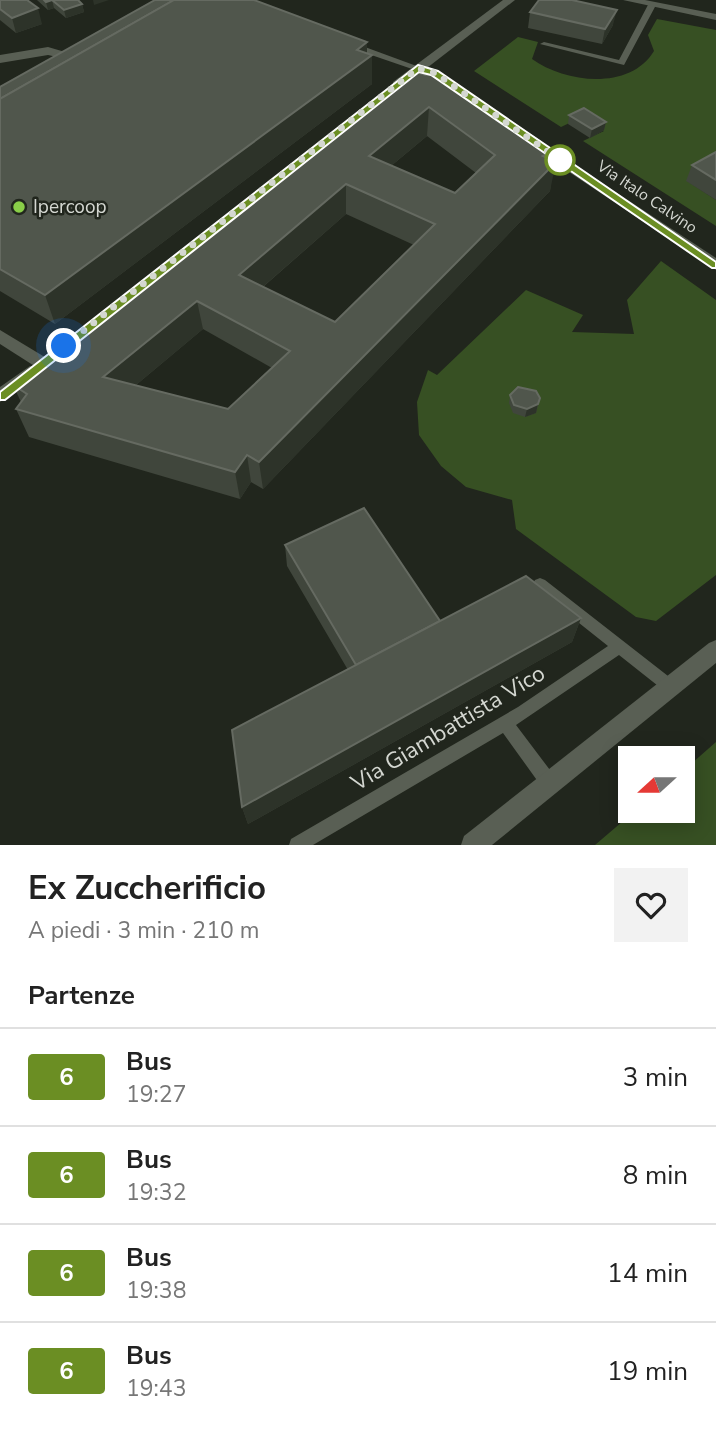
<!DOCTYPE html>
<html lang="it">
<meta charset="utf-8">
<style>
:root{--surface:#fff;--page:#f2f2f2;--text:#222;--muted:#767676;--line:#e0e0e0}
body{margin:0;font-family:"Nunito Sans",sans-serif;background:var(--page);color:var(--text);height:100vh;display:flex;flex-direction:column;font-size:26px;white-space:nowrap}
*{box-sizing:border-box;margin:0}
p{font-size:23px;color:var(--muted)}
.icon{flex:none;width:38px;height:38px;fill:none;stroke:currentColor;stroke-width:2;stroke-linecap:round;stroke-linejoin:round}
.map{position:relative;height:845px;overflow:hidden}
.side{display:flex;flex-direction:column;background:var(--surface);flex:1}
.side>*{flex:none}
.badge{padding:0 14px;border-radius:5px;font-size:24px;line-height:46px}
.needle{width:46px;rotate:249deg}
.tools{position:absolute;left:618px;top:746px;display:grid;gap:14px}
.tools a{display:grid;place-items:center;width:77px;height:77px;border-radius:0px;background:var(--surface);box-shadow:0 4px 18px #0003;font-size:35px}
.you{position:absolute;width:35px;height:35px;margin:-18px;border:5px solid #fff;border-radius:50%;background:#1a73e8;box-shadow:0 0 0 10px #1a73e833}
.map>.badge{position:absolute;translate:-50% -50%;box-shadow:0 0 0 4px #fff}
h2{padding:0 28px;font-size:26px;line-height:63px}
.round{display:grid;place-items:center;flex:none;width:74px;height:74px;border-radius:0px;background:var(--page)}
.headline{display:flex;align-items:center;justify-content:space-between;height:119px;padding:0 28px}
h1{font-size:33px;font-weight:700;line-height:52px}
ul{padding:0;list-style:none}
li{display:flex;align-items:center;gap:21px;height:98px;padding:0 28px;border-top:2px solid var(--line)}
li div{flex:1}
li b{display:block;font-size:26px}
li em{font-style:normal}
li .badge{min-width:77px;font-weight:700;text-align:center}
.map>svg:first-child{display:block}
</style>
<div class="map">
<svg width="716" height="845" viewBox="0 0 716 845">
<rect width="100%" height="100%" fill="#21261d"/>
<g fill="#375023">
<path d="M657,19L716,30V165L687,181L716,200V226L583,141L604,131L582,117L561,127L474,71L518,37L538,42L532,59C565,83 630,91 654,51L648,35Z"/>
<polygon points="661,261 716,300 716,575 656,621 636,617 516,529 512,500 466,487 441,466 419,435 417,402 428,370 437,375 526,290 583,315 572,332 634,334 627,300"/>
<polygon points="716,742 716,845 595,845 636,810 682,810 683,771"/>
</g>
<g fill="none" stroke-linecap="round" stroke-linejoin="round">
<g fill="#595f54" fill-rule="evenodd">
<polygon points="649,3 656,5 624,65 540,44 544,42 619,60"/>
<polygon points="348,43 354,43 422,68 415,70 348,47"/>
<polygon points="540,578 545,580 677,683 680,688 677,693 672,695 667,693 619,655 516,725 556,778 558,784 556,790 550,792 544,790 503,733 313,845 289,845 291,839 518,707 608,646 535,588 533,584 535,580"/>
</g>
<g fill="#595f54" fill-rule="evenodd">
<polygon points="503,0 515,0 401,88 393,88 393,82"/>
<polygon points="48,47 82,57 76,61 48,55 0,63 0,55"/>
<polygon points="535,139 716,258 716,270 530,146 528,143"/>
<polygon points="0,330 48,359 50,363 48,367 36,367 0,344"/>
<polygon points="30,366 36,368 38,372 36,376 0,402 0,387"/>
</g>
<polygon fill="#595f54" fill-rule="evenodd" points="716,640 716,663 492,845 461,845 464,836 709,643"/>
<polygon fill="#595f54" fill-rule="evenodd" points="623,0 645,0 716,14 716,20"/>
</g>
<g fill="#40463c" fill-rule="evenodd">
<polygon points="0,0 42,24 16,33 0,20"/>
<polygon points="37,0 78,0 82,4 84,12 66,18 54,8 48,10"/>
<polygon points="530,12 613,25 602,44 528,28"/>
<polygon points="367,42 367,54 372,55 372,84 55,324 0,291 0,87"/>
<path d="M413,71L555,151L550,191L263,489L251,482L240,499L29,437L16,409L21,402L13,385ZM427,136L476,173L455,193L391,166ZM346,214L414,245L335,322L263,287ZM203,329L272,368L228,409L136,385Z"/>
<polygon points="569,115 606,122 604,130 590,138 568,124"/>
<polygon points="716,152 716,200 686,181 692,165"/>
<polygon points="510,395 540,398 536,413 525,417 513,413 509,403"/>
<polygon points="285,545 440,621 581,618 572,642 248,824 242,807 348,670 287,566"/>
</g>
<g fill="#2d3329">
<polygon points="52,0 54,8 48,10 46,2"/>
<polygon points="93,0 109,0 94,5"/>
<polygon points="82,4 84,12 66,18 64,10"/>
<polygon points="38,8 42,24 16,33 12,18"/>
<polygon points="617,10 613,25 602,44 605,29"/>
<polygon points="367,42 367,59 372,55 372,84 55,324 45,295"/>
<polygon points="429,107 427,136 368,185 369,156"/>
<polygon points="606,122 604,130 590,138 592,129"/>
<polygon points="555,151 552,166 556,162 550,191 263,489 259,462 543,156"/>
<polygon points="346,184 346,214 243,304 239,275"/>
<polygon points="197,301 203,329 112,405 103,377"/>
<polygon points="538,404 536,413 525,417 527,409"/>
<polygon points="247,455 251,482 240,499 235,472"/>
<polygon points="581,618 572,642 248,824 242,807"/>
</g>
<g fill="#50564c" stroke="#656a61" stroke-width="2" fill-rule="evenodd">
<polygon points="0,0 27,0 38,8 12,18 0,9"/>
<polygon points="44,0 78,0 82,4 64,10 52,0 46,2"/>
<polygon points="155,0 174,0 0,99 0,87"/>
<polygon points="174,0 254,0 367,42 357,50 372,55 45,295 0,269 0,99"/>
<polygon points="539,0 572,0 617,10 605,29 530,12"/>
<path d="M413,71L426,75L436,73L555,151L543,156L556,162L259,462L247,455L235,472L16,409L27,394L13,385ZM429,107L495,155L455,193L369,156ZM346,184L435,224L335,322L239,275ZM197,301L290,351L228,409L103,377Z"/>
<polygon points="584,108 606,122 592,129 569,115"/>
<polygon points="716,152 716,180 692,165"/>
<polygon points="518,387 536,391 540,398 538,404 527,409 514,405 510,395"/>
<polygon points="364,508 440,621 356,665 285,545"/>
<polygon points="526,576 581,618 242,807 232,730"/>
</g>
<polygon fill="#6b8e23" stroke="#fff" stroke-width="2" points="418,65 438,71 716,262 716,268 712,268 431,75 419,72 5,400 0,400 0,392"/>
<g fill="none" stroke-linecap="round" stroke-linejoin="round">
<polyline stroke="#d4d7d1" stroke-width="7" stroke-dasharray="0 12.6" points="64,346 418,68 435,73 560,160"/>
</g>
<circle fill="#fff" stroke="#6b8e23" stroke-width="3.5" cx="560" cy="160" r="14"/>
<circle fill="#89ce48" stroke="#21261d" stroke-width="2.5" cx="19" cy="207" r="7"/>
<g text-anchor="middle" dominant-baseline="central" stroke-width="5" stroke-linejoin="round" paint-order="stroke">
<g font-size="16" fill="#d4d7d1" stroke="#21261d">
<text transform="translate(647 197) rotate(34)">Via Italo Calvino</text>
</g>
<g font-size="19" fill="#d4d7d1" stroke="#21261d" text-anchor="start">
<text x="33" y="207">Ipercoop</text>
</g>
<g font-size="23" fill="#d4d7d1" stroke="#21261d">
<text transform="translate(448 728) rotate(-31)">Via Giambattista Vico</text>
</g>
</g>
</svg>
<div class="tools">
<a><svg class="needle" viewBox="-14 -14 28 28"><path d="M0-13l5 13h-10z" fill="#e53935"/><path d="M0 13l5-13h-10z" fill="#767676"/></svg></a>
</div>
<div class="you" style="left:64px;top:346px"></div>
</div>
<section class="side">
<div class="headline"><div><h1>Ex Zuccherificio</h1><p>A piedi · 3 min · 210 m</p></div><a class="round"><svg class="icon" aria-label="heart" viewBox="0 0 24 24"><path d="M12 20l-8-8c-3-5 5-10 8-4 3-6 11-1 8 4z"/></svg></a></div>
<h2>Partenze</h2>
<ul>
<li><span class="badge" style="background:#6b8e23;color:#fff">6</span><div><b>Bus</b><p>19:27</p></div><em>3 min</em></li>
<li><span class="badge" style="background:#6b8e23;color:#fff">6</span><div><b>Bus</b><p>19:32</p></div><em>8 min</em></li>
<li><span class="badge" style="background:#6b8e23;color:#fff">6</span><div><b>Bus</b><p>19:38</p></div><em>14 min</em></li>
<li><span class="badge" style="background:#6b8e23;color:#fff">6</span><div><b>Bus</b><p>19:43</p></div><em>19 min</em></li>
</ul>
</section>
